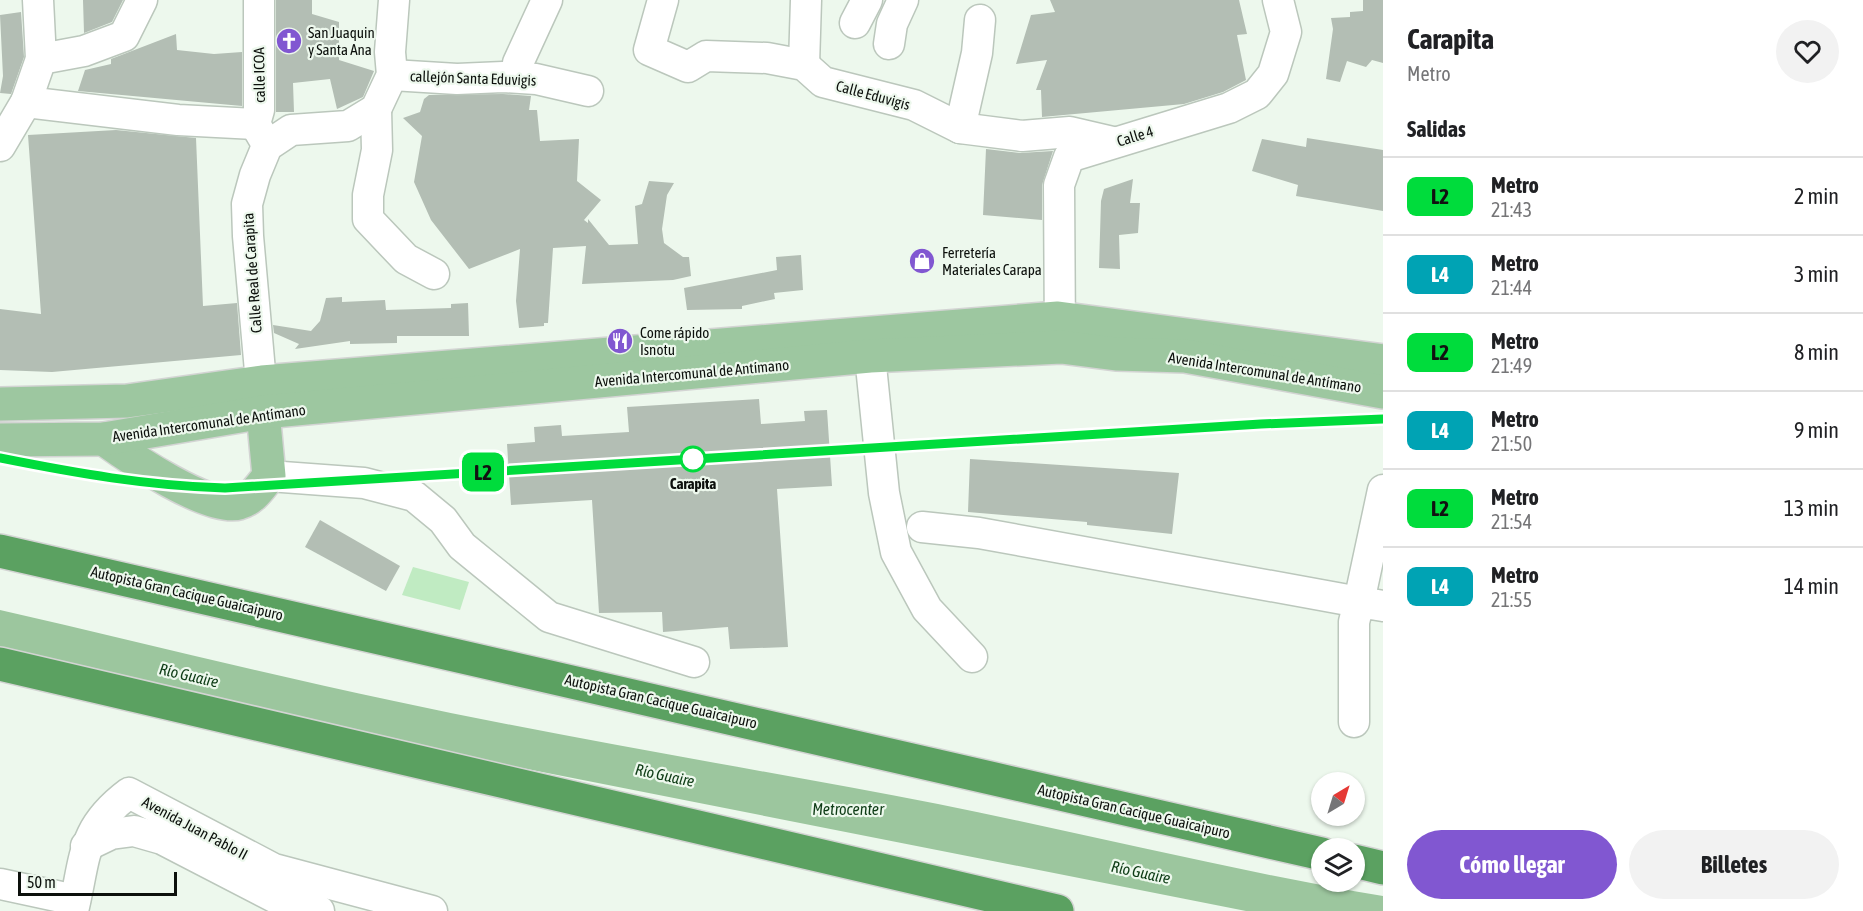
<!DOCTYPE html>
<html lang="es">
<meta charset="utf-8">
<style>
:root{--surface:#fff;--page:#f2f2f2;--text:#202124;--muted:#757577;--line:#e0e0e0;--accent:#8157d1}
body{margin:0;font-family:"Asap Condensed",sans-serif;background:var(--page);color:var(--text);height:100vh;display:flex;flex-direction:column;font-size:22px;white-space:nowrap}
*{box-sizing:border-box;margin:0}
p{font-size:20px;color:var(--muted)}
.icon{flex:none;width:33px;height:33px;fill:none;stroke:currentColor;stroke-width:2;stroke-linecap:round;stroke-linejoin:round}
.map{position:relative;flex:1;overflow:hidden}
.panel{display:flex;flex-direction:column;background:var(--surface);width:480px}
.panel>*{flex:none}
.badge{padding:0 12px;border-radius:9px;font-size:21px;line-height:39px}
.needle{width:39px;rotate:38deg}
.fabs{position:absolute;left:1311px;top:772px;display:grid;gap:12px}
.fabs a{display:grid;place-items:center;width:54px;height:54px;border-radius:50%;background:var(--surface);box-shadow:0 2px 4px #0004;font-size:30px}
.scale{position:absolute;left:18px;bottom:15px;width:159px;box-sizing:border-box;padding-left:6px;border:3px solid #0c100c;border-top:0;font-size:16px;line-height:21px;white-space:nowrap;color:#0c100c;-webkit-text-stroke:4px #edf8ed;paint-order:stroke}
.map>.badge{position:absolute;translate:-50% -50%;box-shadow:0 0 0 3px #fff}
h2{padding:0 24px;font-size:22px;line-height:54px}
.round{display:grid;place-items:center;flex:none;width:63px;height:63px;border-radius:32px;background:var(--page)}
.headline{display:flex;align-items:center;justify-content:space-between;height:102px;padding:0 24px}
h1{font-size:28px;font-weight:700;line-height:45px}
.button{display:flex;gap:12px;margin-top:auto;padding:12px 24px}
.button a{flex:1;height:69px;border-radius:36px;background:var(--accent);color:#fff;font-size:24px;font-weight:700;line-height:69px;text-align:center}
.button a+a{background:var(--page);color:var(--text)}
ul{padding:0;list-style:none}
li{display:flex;align-items:center;gap:18px;height:78px;padding:0 24px;border-top:2px solid var(--line)}
li div{flex:1}
li b{display:block;font-size:22px}
li em{font-style:normal}
li .badge{min-width:66px;font-weight:700;text-align:center}
main{display:flex;flex:1;min-height:0}
.map>svg:first-child{display:block}
</style>
<main>
<div class="map">
<svg width="1383" height="911" viewBox="0 0 1383 911">
<rect width="100%" height="100%" fill="#edf8ed"/>
<polygon fill="#c0ebc2" points="413,567 469,582 460,610 402,595"/>
<path fill="#9cc69e" d="M0,610C131,640 262,673 394,701C575,740 757,769 938,804C1087,834 1234,871 1383,896V911H1246L370,738L0,650Z"/>
<g fill="#b3beb4">
<polygon points="83,0 123,0 112,22 84,33"/>
<polygon points="276,0 312,0 312,14 339,22 339,60 374,71 363,97 337,109 330,79 293,83 294,112 276,112"/>
<polygon points="1050,0 1239,0 1247,34 1237,35 1246,80 1223,92 1184,104 1042,117 1041,90 1036,90 1047,60 1016,64 1031,15 1055,12"/>
<polygon points="1363,0 1383,0 1383,63 1372,60 1366,67 1347,61 1340,82 1326,79 1333,29 1331,18 1350,17 1350,12 1363,11"/>
<polygon points="21,12 24,57 11,94 0,93 3,76 0,15"/>
<polygon points="176,34 177,50 214,54 242,52 242,106 78,91 85,70 111,64 111,59"/>
<polygon points="503,94 531,96 529,110 537,110 540,141 579,139 577,181 601,200 584,220 588,223 588,219 609,245 638,244 635,206 642,204 649,181 674,183 667,195 662,229 664,243 683,257 689,257 691,276 673,280 582,284 586,246 553,248 548,323 544,323 544,326 519,328 516,301 520,249 469,269 431,220 414,182 422,136 403,118 420,112 424,99 429,95"/>
<polygon points="116,130 196,138 203,306 237,303 241,355 52,372 0,370 0,309 41,314 28,135"/>
<polygon points="1307,138 1383,150 1383,211 1296,196 1298,185 1252,171 1262,139 1306,147"/>
<polygon points="986,149 1020,153 1053,151 1042,185 1042,220 983,215"/>
<polygon points="1133,179 1130,203 1140,203 1138,233 1119,235 1120,269 1099,268 1101,201 1104,189"/>
<polygon points="801,255 803,290 774,293 775,299 742,306 742,309 687,310 684,288 777,270 776,257"/>
<polygon points="342,297 342,302 385,300 386,310 451,308 451,304 468,303 469,336 397,336 397,343 350,344 350,341 295,349 299,344 274,333 273,325 311,331 320,321 326,298"/>
<polygon points="759,399 761,424 805,421 804,411 827,410 832,486 777,489 788,647 730,649 728,627 663,632 662,612 599,613 592,500 511,505 507,444 535,442 534,427 561,425 562,436 629,432 627,407"/>
<polygon points="970,459 1179,473 1172,534 1087,525 1087,522 968,512"/>
<polygon points="320,520 400,566 386,591 305,547"/>
</g>
<g fill="none" stroke-linecap="round" stroke-linejoin="round">
<g stroke="#bbc7bc" stroke-width="33">
<g id="minor">
<polyline points="38,0 41,59"/>
<polyline points="259,0 259,110 255,124 265,141"/>
<polyline points="663,0 649,50 688,67 706,56 767,58 804,65 823,82 914,105 960,128 1022,136 1070,132 1113,142"/>
<polyline points="855,23 867,0"/>
<polyline points="889,44 892,24 903,0"/>
<polyline points="804,65 806,0"/>
<polyline points="392,75 457,79 503,77 536,79 588,91"/>
<polyline points="516,77 518,63 547,0"/>
<polyline points="26,102 178,120 255,124"/>
<polyline points="376,109 377,150 368,195 368,219 406,259 434,274"/>
<polyline points="960,128 977,53 980,20"/>
<polyline points="0,146 26,102 41,59 84,51 124,36 142,0"/>
<polyline points="1060,341 1059,185 1069,157 1229,108 1257,94 1273,74 1286,32 1278,0"/>
<polyline points="870,356 884,493 896,552 927,609 972,657"/>
<polyline points="263,405 248,236 247,204 255,175 267,146 291,130 348,126 376,109 392,75 390,52 394,0"/>
<polyline points="269,476 364,483 414,496 443,520 462,546 549,617 694,662"/>
<polyline points="922,527 979,533 1359,602 1383,490"/>
<polyline points="1354,722 1354,622 1359,602 1383,606"/>
<polyline points="86,846 111,834 134,831 162,839 278,899 319,911"/>
<polyline points="0,884 75,900"/>
<path d="M73,911C86,857 81,829 129,793L274,869L432,911"/>
</g>
</g>
<g stroke="#d3d4d3" stroke-width="36">
<g id="major">
<polyline points="0,404 127,401 262,382 1058,318 1383,361"/>
<path d="M104,439C129,457 210,512 239,503C253,499 260,487 269,476L263,412"/>
<polyline points="0,440 104,439 263,412 870,356 1061,347 1116,354 1185,356 1383,392"/>
</g>
</g>
<g stroke="#d3d4d3" stroke-width="36">
<g id="highway">
<polyline points="0,551 1322,854"/>
<polyline points="0,664 1057,911"/>
<polyline points="1354,861 1383,868"/>
</g>
</g>
<use href="#minor" stroke="#fff" stroke-width="30"/>
<use href="#major" stroke="#9dc7a0" stroke-width="33"/>
<use href="#highway" stroke="#5ba161" stroke-width="33"/>
</g>
<g fill="none" stroke-linecap="round" stroke-linejoin="round">
<g stroke="#fff" stroke-width="14">
<path id="line" d="M0,458C75,473 148,486 225,488L1261,424L1383,419"/>
</g>
<use href="#line" stroke="#00dc3c" stroke-width="9"/>
</g>
<defs>
<g id="church-disc" transform="scale(1.35)"><circle r="9.5" fill="#8157d1" stroke="#edf8ed"/><path d="M-1.2-6h2.4v3.5h3.3v2.4h-3.3V6h-2.4V-.1h-3.3v-2.4h3.3Z" fill="#fff"/></g>
<g id="shop-disc" transform="scale(1.35)"><circle r="9.5" fill="#8157d1" stroke="#edf8ed"/><path d="M-5-2.5h2.3a2.7 3.5 0 0 1 5.4 0H5L5.5 6h-11ZM-1.5-2.5h3a1.5 2.3 0 0 0-3 0Z" fill="#fff"/></g>
<g id="restaurant-disc" transform="scale(1.35)"><circle r="9.5" fill="#8157d1" stroke="#edf8ed"/><path d="M-5-6h1v4h1v-4h1v4h1v-4h1v5L-1.5 .5V6h-2V.5L-5-1ZM5-6V6H3V1.5H1.5Q1.5-4 5-6Z" fill="#fff"/></g>
</defs>
<g fill-rule="evenodd">
<use href="#church-disc" x="289" y="41"/>
<use href="#shop-disc" x="922" y="261"/>
<use href="#restaurant-disc" x="620" y="341"/>
</g>
<circle fill="#fff" stroke="#00dc3c" stroke-width="3" cx="693" cy="459" r="12"/>
<g text-anchor="middle" dominant-baseline="central" stroke-width="4.5" stroke-linejoin="round" paint-order="stroke">
<g font-size="15" fill="#0c100c" stroke="#edf8ed" text-anchor="start">
<text x="308" y="32">San Juaquin<tspan x="308" dy="17">y Santa Ana</tspan></text>
<text x="942" y="252">Ferretería<tspan x="942" dy="17">Materiales Carapa</tspan></text>
<text x="640" y="332">Come rápido<tspan x="640" dy="17">Isnotu</tspan></text>
</g>
<g font-size="15" fill="#0c100c" stroke="#edf8ed">
<text transform="translate(259 75) rotate(-91)">calle ICOA</text>
<text transform="translate(473 78) rotate(2)">callejón Santa Eduvigis</text>
<text transform="translate(873 95) rotate(15)">Calle Eduvigis</text>
<text transform="translate(1135 136) rotate(-17)">Calle 4</text>
<text transform="translate(252 273) rotate(-94)">Calle Real de Carapita</text>
<text transform="translate(1265 372) rotate(9)">Avenida Intercomunal de Antímano</text>
<text transform="translate(692 373) rotate(-5)">Avenida Intercomunal de Antímano</text>
<text transform="translate(209 423) rotate(-8)">Avenida Intercomunal de Antímano</text>
<text transform="translate(187 593) rotate(13)">Autopista Gran Cacique Guaicaipuro</text>
<text transform="translate(661 701) rotate(13)">Autopista Gran Cacique Guaicaipuro</text>
<text transform="translate(1134 811) rotate(13)">Autopista Gran Cacique Guaicaipuro</text>
<text transform="translate(195 828) rotate(28)">Avenida Juan Pablo II</text>
</g>
<g font-size="15" font-weight="bold" fill="#0c100c" stroke="#edf8ed">
<text x="693" y="483">Carapita</text>
</g>
<g font-size="16" font-style="italic" fill="#0d3b15" stroke="#edf8ed">
<text transform="translate(189 675) rotate(13)">Río Guaire</text>
<text transform="translate(665 775) rotate(12)">Río Guaire</text>
<text x="848" y="809">Metrocenter</text>
<text transform="translate(1141 872) rotate(12)">Río Guaire</text>
</g>
</g>
</svg>
<div class="fabs">
<a><svg class="needle" viewBox="-14 -14 28 28"><path d="M0-13l5 13h-10z" fill="#e53935"/><path d="M0 13l5-13h-10z" fill="#757577"/></svg></a>
<a><svg class="icon" aria-label="layers" viewBox="0 0 24 24"><path d="M12 4l9 5-9 5-9-5zM3 14l9 5 9-5"/></svg></a>
</div>
<div class="scale">50 m</div>
<b class="badge" style="left:483px;top:472px;background:#00dc3c;color:#111">L2</b>
</div>
<section class="panel">
<div class="headline"><div><h1>Carapita</h1><p>Metro</p></div><a class="round"><svg class="icon" aria-label="heart" viewBox="0 0 24 24"><path d="M12 20l-8-8c-3-5 5-10 8-4 3-6 11-1 8 4z"/></svg></a></div>
<h2>Salidas</h2>
<ul>
<li><span class="badge" style="background:#00dc3c;color:#111">L2</span><div><b>Metro</b><p>21:43</p></div><em>2 min</em></li>
<li><span class="badge" style="background:#00a3b4;color:#fff">L4</span><div><b>Metro</b><p>21:44</p></div><em>3 min</em></li>
<li><span class="badge" style="background:#00dc3c;color:#111">L2</span><div><b>Metro</b><p>21:49</p></div><em>8 min</em></li>
<li><span class="badge" style="background:#00a3b4;color:#fff">L4</span><div><b>Metro</b><p>21:50</p></div><em>9 min</em></li>
<li><span class="badge" style="background:#00dc3c;color:#111">L2</span><div><b>Metro</b><p>21:54</p></div><em>13 min</em></li>
<li><span class="badge" style="background:#00a3b4;color:#fff">L4</span><div><b>Metro</b><p>21:55</p></div><em>14 min</em></li>
</ul>
<div class="button"><a>Cómo llegar</a><a>Billetes</a></div>
</section>
</main>
